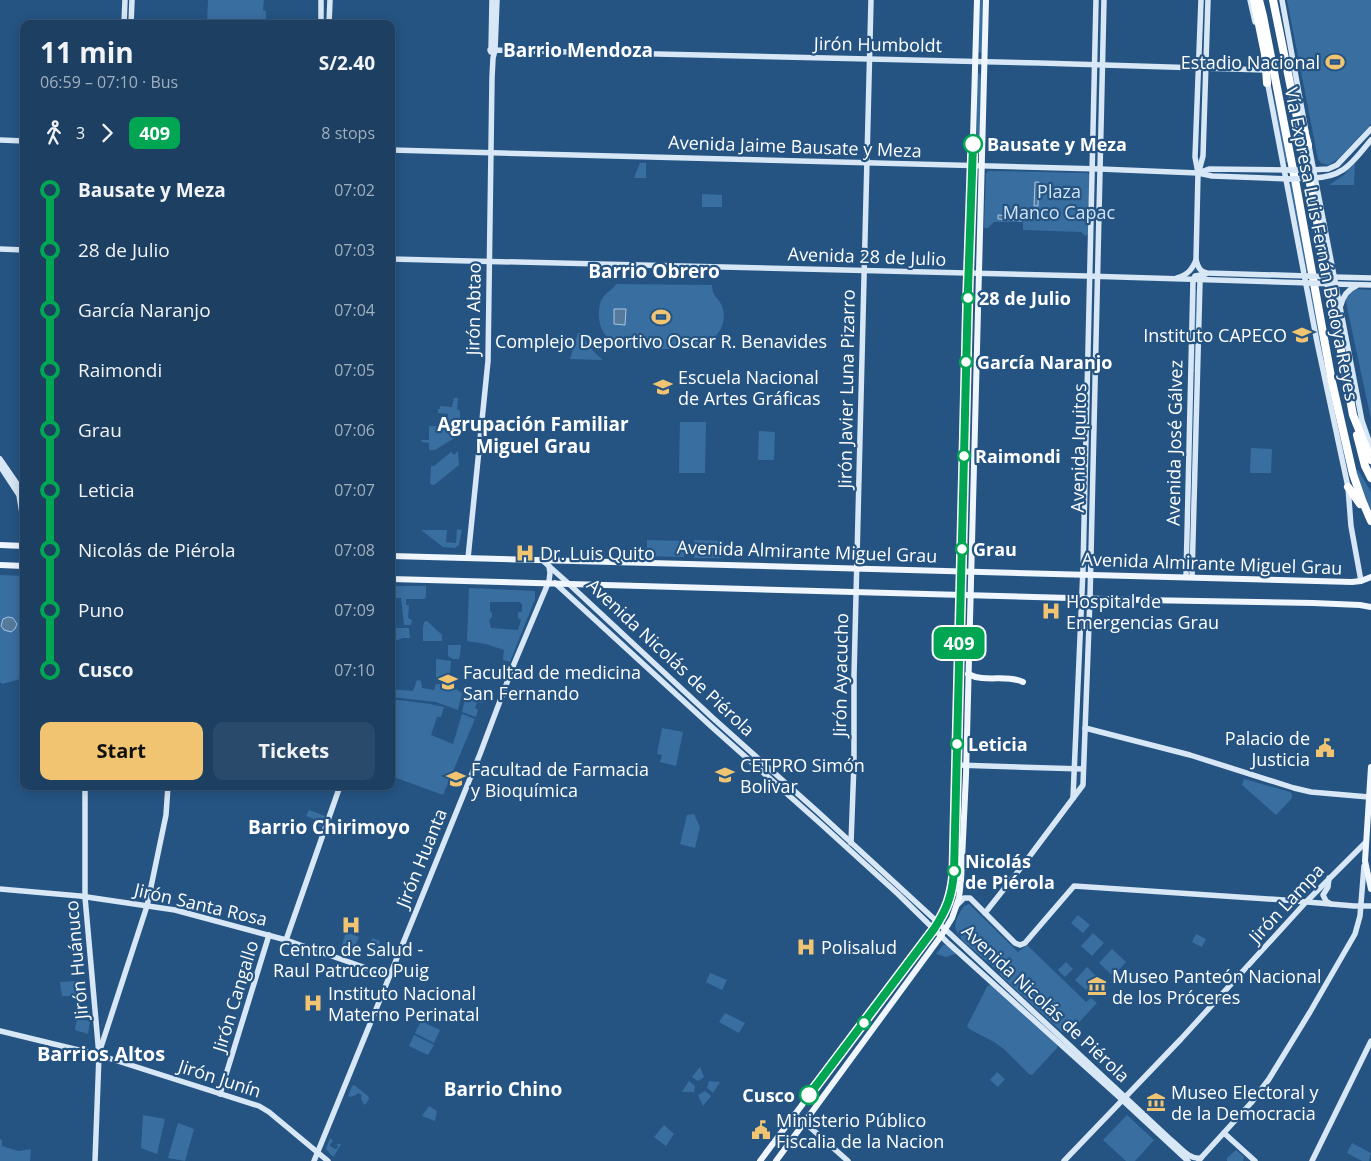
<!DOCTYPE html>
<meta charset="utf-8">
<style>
:root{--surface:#1c3f62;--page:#294a6b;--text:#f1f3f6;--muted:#a0afbe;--line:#3a5877;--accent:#f1c471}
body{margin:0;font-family:"Open Sans",sans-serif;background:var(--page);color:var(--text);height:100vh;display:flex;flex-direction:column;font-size:19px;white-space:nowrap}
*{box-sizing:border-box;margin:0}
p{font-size:16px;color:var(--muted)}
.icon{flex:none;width:28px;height:28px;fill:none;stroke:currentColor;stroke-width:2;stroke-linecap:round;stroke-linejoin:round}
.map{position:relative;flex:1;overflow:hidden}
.details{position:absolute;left:20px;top:20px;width:375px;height:770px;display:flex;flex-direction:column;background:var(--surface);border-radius:10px;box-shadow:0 2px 12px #0003,0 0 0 1px var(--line)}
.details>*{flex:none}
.badge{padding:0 10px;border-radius:8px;font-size:18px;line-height:32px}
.map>.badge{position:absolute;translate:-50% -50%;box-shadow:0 0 0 2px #fff}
.legs{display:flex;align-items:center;gap:8px;height:55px;padding:0 20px;font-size:16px}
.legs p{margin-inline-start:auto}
.head{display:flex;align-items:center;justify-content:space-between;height:85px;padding:0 20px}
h1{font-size:28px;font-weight:700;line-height:38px}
.action{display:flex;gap:10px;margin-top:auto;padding:10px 20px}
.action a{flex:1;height:58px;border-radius:10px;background:var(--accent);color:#111;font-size:20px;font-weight:700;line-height:58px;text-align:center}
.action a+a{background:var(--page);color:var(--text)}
ul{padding:0 20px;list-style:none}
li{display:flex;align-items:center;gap:18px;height:60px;font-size:19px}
li i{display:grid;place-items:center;width:8px;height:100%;margin:0 6px;background:currentColor}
li i::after{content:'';width:12px;height:12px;margin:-6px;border:4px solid;border-radius:50%;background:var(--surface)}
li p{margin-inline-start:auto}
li:first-child i{background:linear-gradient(#0000 50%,currentColor 0)}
li:last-child i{background:linear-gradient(currentColor 50%,#0000 0)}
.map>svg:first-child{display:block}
</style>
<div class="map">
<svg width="1371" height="1161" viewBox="0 0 1371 1161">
<rect width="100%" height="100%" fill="#255483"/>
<g fill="#396ea0" fill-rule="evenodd">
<polygon points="208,0 264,0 263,10 266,11 266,24 207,24"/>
<polygon points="980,0 983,0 982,53 978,52"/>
<polygon points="1287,0 1371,0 1371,124 1338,159 1328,165 1321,163 1318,159"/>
<polygon points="977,73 980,74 981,79 980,153 977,153"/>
<polygon points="1274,93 1289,162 1284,162 1276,111"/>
<polygon points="640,163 646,163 646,178 634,178"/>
<polygon points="1354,164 1355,165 1354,185 1329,185 1344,175"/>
<polygon points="988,171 1087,173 1090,175 1088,234 1086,236 1081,232 1023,230 1023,222 994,222 988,228 984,228 986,174"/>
<polygon points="1288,183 1292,184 1309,271 1306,271"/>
<polygon points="702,194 722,195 722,207 702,207"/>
<path d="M616,284L712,285C713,299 717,295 722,306C729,326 715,340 699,349C684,349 668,349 653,349C642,348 630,350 619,345C602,339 596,321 600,304C604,291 612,292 616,284Z"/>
<polygon points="1352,289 1371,290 1371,419 1345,298"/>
<polygon points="1195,290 1197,290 1195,372 1193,372"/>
<polygon points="1309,290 1313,290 1347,466 1339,439"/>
<path d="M578,333H581C587,344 593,352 603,360L570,359Z"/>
<polygon points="454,398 458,398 457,409 460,411 460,426 457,426 456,437 435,450 429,450 429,443 422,442 421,440 429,440 429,426 447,427 448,414 438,413 438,409 440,409 440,406 452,407"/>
<polygon points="680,422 706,422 705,473 679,473"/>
<polygon points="759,431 775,432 774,460 758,460"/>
<polygon points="1251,448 1272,449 1271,473 1250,473"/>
<polygon points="458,451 459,465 434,485 430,484 431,466 434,466 451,452 454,455"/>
<polygon points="1356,470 1358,470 1371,492 1371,509 1365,497"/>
<polygon points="457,529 462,530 459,545 455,548 443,547 421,530 447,530 446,542 456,543"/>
<polygon points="647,540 684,541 684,557 647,556"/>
<polygon points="694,540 724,541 724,556 721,558 694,558"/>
<polygon points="0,575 23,576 24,577 24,678 2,684 0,682"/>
<polygon points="391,586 426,586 426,597 424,599 406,599 406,605 409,605 408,618 412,620 411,625 404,625 401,598 391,598"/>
<path d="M469,588L535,591V599L510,662L503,660L504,650L486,644L467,641ZM490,602H519L522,604V612H518V618L521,620L518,630L491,628L489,620L492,617V613L490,611Z"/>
<polygon points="427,621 442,635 442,641 423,641 423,627 424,622"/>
<polygon points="395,628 409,628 410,638 403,638 395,641"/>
<polygon points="448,645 461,645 460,655 459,659 453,659 448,656"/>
<polygon points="436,659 451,661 449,682 436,680"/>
<polygon points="417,680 421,681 422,688 434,690 436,684 443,684 444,689 456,689 462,693 458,710 436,702 391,697 391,689 413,691"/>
<polygon points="466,694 484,699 482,703 477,702 475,708 478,710 476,717 462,712"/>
<polygon points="391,699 430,704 444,707 441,717 437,717 431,735 453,744 462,714 475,719 443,795 391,776"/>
<polygon points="662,728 683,732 676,766 660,762 662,755 657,754"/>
<polygon points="1244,779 1290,792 1292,794 1292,798 1276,815 1242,785"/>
<polygon points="309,810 325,816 321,827 316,825 317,820 306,816"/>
<polygon points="694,814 700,827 695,848 680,844 687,815"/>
<path d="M969,904L1018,952L1027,945L1085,1001L1086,1002L1091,998L1097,1003L1069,1033L1062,1032L999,974L1000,973L961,939V937C950,927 957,917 964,906Z"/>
<polygon points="1078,915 1090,925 1083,933 1071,923"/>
<polygon points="346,932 359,937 354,948 342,945"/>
<polygon points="1093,933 1104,943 1092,956 1081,946"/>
<polygon points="1196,934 1206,939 1202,947 1192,942"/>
<polygon points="372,938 380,941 377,952 369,948"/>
<polygon points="943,945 947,945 958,953 946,957 936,954"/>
<polygon points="1112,949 1126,962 1113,976 1099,963"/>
<polygon points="1066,962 1073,969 1065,977 1058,970"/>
<polygon points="1087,967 1097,977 1086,990 1075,980"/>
<polygon points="710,973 727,980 722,990 706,982"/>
<polygon points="77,981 76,996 62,996 60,982"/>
<polygon points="989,985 992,986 1057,1045 1057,1048 1032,1075 1029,1074 1004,1049 994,1042 969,1029 967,1026 987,987"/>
<polygon points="725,1013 745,1023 739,1033 719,1022"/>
<polygon points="77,1018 90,1021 88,1034 75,1030"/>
<polygon points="421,1021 440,1030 434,1043 415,1033"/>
<polygon points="414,1035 434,1045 428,1055 409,1046"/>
<polygon points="700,1067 704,1077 698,1081 692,1077"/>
<polygon points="997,1072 1005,1079 998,1087 990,1080"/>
<polygon points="689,1081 695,1086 694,1092 682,1092"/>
<polygon points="709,1081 720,1082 713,1093 707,1088"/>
<polygon points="354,1085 368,1096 369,1099 365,1105 363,1103 361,1098 362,1095 358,1093 356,1095 350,1097 348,1096 352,1086"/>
<polygon points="705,1091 711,1096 703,1106 698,1095"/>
<polygon points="429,1106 437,1111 435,1121 422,1116"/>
<polygon points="143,1115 165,1119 157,1154 141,1148"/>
<polygon points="1127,1115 1154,1140 1135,1161 1126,1161 1103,1140"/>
<polygon points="178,1123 194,1129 185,1161 168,1158"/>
<polygon points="664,1125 674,1134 666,1146 654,1137"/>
<polygon points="330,1138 333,1141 330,1144 330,1146 335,1149 338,1148 337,1144 341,1144 334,1156 332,1156 326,1149"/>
<polygon points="0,1139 2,1140 2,1146 18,1151 31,1149 30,1161 0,1161"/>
<polygon points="1352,1143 1371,1153 1369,1161 1362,1161 1347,1153"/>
<polygon points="1236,1150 1244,1157 1243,1161 1227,1161 1227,1158"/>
</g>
<g fill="#57799a" stroke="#a1c7e8">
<polygon points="1035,182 1039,182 1038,206 1034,206"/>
<polygon points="998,215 1022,217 1022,221 998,219"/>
<polygon points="614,309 626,309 625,325 614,324"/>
<polygon points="8,617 13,618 17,624 15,629 11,632 4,630 1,626 3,619"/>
</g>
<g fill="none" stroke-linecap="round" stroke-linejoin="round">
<g stroke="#d7e7f6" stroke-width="5.5">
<path d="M1201,0L1195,157L1198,173L1196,260C1198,267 1200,272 1207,273L1308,276"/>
<polyline points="1250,0 1255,22"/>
<polyline points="1282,0 1306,132"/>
<polyline points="124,24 125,0"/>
<polyline points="131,24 132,0"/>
<polyline points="321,24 321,0"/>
<polyline points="329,24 330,0"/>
<polyline points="490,50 1040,63 1265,70"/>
<polyline points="491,52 492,0"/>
<polyline points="1267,80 1317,342 1348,487 1351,526 1361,581"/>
<polyline points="0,140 24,141"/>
<polyline points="1308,141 1362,421 1371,447"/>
<polyline points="391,150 1100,169 1198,173 1212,176 1290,179"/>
<polyline points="1310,170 1328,169 1337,165 1371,129"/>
<polyline points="1199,171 1203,156 1208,0"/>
<polyline points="1198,173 1209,169 1288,170"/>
<path d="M1313,178C1345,177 1352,162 1371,140"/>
<polyline points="0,249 24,250"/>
<polyline points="391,259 1086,276 1310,283"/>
<polyline points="1333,277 1371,278"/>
<path d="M1177,278C1187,275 1192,270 1196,260"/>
<polyline points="1333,284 1371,285"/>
<path d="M1341,305C1343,296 1347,290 1356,286"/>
<polyline points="0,459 20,488 24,496"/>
<polyline points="0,466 19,495 24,525"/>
<polyline points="468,558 488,361 492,78 493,58 495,50 497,0"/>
<path d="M541,559L569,584L714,719L818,812L932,917L1171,1140C1180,1147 1189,1160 1201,1158"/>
<polyline points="1186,577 1193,280 1195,276 1206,274"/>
<polyline points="1192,577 1200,281"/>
<polyline points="555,583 713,728 821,824 898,894 947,942 1119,1097 1188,1161"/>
<polyline points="1085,728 1190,755 1294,788 1311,792 1369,797"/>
<polyline points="956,765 1083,769"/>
<polyline points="85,786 85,897 99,1055 95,1161"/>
<polyline points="1073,798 1083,569 1096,0"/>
<polyline points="851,843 854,763 854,676 871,0"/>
<polyline points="1329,878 1328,887 1323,895 1326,901 1331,904"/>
<polyline points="0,889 80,896 175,910 286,940 389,976"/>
<polyline points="957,905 964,898 970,898 1015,943 1020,945 1025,943 1074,886 1284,900 1354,906 1371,906"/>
<polyline points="985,913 1023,865 1083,785 1090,598 1104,0"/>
<polyline points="286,940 340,786"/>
<polyline points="0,1031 99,1055 259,1106 269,1112 328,1161"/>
<polyline points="100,1050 147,906 166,815 168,786"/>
<polyline points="220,1094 269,935"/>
<polyline points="795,1114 848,1161"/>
<polyline points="1224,1133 1255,1161"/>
<polyline points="1199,1160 1251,1103 1269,1079 1310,1012 1355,934 1360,916 1364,866"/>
<polyline points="314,1161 417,909 480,754 514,664 549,581 550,573 549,566"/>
<polyline points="1064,1161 1181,1039 1306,902 1366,842"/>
<polyline points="1312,1161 1371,1041"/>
</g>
<g stroke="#eff6fd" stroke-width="6">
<polyline points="0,545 24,546"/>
<polyline points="391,556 1352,582 1361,581 1371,577"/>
<polyline points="0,565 24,566"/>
<polyline points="391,579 1141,600 1313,603 1360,605 1371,607"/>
<path d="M968,674C985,683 1006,674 1023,682"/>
<polyline points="1371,767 1365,861 1371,889"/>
<path d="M760,1161L934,929C947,908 952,897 954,872L957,687L977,0"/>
<polyline points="776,1161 941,936 952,918 959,898 961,881 966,775 986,0"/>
</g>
<g stroke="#fff" stroke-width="8">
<polyline points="1254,0 1265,54 1267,83"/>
<polyline points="1259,0 1263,16 1296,185 1332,382 1353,474 1362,500 1371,521"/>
<polyline points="1273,0 1306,162 1353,415 1371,460"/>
<polyline points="1304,130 1308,145"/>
<polyline points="1357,435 1365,466 1371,478"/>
<polyline points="1348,487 1360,504"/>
</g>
<g stroke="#d7e7f6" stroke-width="5.5">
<polyline points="1288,170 1310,170"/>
<polyline points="1290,179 1311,178"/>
<polyline points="1309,276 1331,277"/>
<polyline points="1310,283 1332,284"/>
</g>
</g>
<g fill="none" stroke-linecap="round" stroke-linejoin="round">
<g stroke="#fff" stroke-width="11">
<path id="line-1" d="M809,1095L934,929C947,909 952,896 954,872L968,289L973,144"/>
</g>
<use href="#line-1" stroke="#00a651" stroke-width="8"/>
</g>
<defs>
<g id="stadium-bare" transform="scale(1.5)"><path d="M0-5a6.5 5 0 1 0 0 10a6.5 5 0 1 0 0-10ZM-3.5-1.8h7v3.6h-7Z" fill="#f1c471" stroke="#255483" stroke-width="2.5" paint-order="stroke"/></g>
<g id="university-bare" transform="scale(1.5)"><path d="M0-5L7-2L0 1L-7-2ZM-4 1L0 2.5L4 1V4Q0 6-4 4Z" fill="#f1c471" stroke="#255483" stroke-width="2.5" paint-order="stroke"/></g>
<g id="hospital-bare" transform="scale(1.5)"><path d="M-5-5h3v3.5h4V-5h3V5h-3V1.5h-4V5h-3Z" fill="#f1c471" stroke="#255483" stroke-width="2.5" paint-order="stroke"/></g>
<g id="civic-bare" transform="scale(1.5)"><path d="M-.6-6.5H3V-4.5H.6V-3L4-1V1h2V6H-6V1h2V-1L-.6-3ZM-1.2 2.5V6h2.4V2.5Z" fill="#f1c471" stroke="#255483" stroke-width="2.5" paint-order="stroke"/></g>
<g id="museum-bare" transform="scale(1.5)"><path d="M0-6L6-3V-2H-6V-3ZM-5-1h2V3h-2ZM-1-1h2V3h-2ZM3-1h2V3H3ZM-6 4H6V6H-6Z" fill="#f1c471" stroke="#255483" stroke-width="2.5" paint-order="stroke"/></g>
</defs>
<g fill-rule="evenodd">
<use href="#stadium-bare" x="1335" y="62"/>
<use href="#stadium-bare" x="661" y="317"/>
<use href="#university-bare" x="1302" y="335"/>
<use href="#university-bare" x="663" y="387"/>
<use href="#hospital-bare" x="525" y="553"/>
<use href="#hospital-bare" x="1051" y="611"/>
<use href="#university-bare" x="448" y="682"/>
<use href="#civic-bare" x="1325" y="748"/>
<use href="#university-bare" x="725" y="775"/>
<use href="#university-bare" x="456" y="779"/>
<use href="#hospital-bare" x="351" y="925"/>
<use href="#hospital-bare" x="806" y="947"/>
<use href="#museum-bare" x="1097" y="986"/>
<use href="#hospital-bare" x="313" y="1003"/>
<use href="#museum-bare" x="1156" y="1102"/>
<use href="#civic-bare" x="761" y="1130"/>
</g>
<g fill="#fff" stroke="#00a651" stroke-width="2.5">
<circle cx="973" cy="144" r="9"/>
<circle cx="968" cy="298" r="6"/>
<circle cx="966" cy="362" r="6"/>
<circle cx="964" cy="456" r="6"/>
<circle cx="962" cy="549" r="6"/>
<circle cx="957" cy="744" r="6"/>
<circle cx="954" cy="871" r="6"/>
<circle cx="864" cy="1023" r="6"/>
<circle cx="809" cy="1095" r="9"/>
</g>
<g text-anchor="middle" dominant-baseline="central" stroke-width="4.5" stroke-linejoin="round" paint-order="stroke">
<g font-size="18" fill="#fff" stroke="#255483">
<text transform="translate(878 44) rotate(1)">Jirón Humboldt</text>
<text transform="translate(795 146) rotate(2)">Avenida Jaime Bausate y Meza</text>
<text transform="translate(1322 244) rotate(79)">Vía Expresa Luis Fernán Bedoya Reyes</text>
<text transform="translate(867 256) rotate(2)">Avenida 28 de Julio</text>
<text transform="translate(473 309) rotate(-89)">Jirón Abtao</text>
<text transform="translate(846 389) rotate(-89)">Jirón Javier Luna Pizarro</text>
<text transform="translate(1174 443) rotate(-89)">Avenida José Gálvez</text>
<text transform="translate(1078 448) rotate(-89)">Avenida Iquitos</text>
<text transform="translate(807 551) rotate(2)">Avenida Almirante Miguel Grau</text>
<text transform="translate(1212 563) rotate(2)">Avenida Almirante Miguel Grau</text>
<text transform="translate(671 657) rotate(43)">Avenida Nicolás de Piérola</text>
<text transform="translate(840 675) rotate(-89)">Jirón Ayacucho</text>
<text transform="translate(421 858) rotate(-68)">Jirón Huanta</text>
<text transform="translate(1286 903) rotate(-47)">Jirón Lampa</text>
<text transform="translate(201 904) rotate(13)">Jirón Santa Rosa</text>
<text transform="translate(76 960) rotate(-95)">Jirón Huánuco</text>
<text transform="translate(235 996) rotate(-73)">Jirón Cangallo</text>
<text transform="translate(1046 1003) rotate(43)">Avenida Nicolás de Piérola</text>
<text transform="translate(220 1078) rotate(18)">Jirón Junín</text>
</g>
<g font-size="18" fill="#fff" stroke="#255483" text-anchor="start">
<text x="1320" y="62" text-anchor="end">Estadio Nacional</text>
<text x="1287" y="335" text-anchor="end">Instituto CAPECO</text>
<text x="661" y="341" text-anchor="middle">Complejo Deportivo Oscar R. Benavides</text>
<text x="678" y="377">Escuela Nacional<tspan x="678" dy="21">de Artes Gráficas</tspan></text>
<text x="540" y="553">Dr. Luis Quito</text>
<text x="1066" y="601">Hospital de<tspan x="1066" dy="21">Emergencias Grau</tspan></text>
<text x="463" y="672">Facultad de medicina<tspan x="463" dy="21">San Fernando</tspan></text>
<text x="1310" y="738" text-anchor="end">Palacio de<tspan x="1310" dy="21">Justicia</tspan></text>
<text x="740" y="765">CETPRO Simón<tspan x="740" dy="21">Bolivar</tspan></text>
<text x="471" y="769">Facultad de Farmacia<tspan x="471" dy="21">y Bioquímica</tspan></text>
<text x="821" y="947">Polisalud</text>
<text x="351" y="949" text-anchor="middle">Centro de Salud -<tspan x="351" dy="21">Raul Patrucco Puig</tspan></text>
<text x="1112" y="976">Museo Panteón Nacional<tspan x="1112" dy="21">de los Próceres</tspan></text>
<text x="328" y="993">Instituto Nacional<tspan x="328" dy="21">Materno Perinatal</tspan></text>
<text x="1171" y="1092">Museo Electoral y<tspan x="1171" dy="21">de la Democracia</tspan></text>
<text x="776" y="1120">Ministerio Público<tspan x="776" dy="21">Fiscalia de la Nacion</tspan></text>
</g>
<g font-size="18" font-weight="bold" fill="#fff" stroke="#255483" text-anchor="start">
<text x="987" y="144">Bausate y Meza</text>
<text x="979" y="298">28 de Julio</text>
<text x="977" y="362">García Naranjo</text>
<text x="975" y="456">Raimondi</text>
<text x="973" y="549">Grau</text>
<text x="968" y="744">Leticia</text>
<text x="965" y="861">Nicolás<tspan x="965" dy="21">de Piérola</tspan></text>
<text x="795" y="1095" text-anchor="end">Cusco</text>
</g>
<g font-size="18" fill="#d1e4f6" stroke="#255483">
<text x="1059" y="191">Plaza<tspan x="1059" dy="21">Manco Capac</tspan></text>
</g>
<g font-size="19" font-weight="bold" fill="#fff" stroke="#255483">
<text x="578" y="50">Barrio Mendoza</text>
<text x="654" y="271">Barrio Obrero</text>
<text x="533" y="424">Agrupación Familiar<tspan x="533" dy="22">Miguel Grau</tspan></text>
<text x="329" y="827">Barrio Chirimoyo</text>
<text x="503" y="1089">Barrio Chino</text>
</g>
<g font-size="20" font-weight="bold" fill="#fff" stroke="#255483">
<text x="101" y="1053">Barrios Altos</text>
</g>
</g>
</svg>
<b class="badge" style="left:959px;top:643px;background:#00a651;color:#fff">409</b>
<section class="details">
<div class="head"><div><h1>11 min</h1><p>06:59 – 07:10 · Bus</p></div><b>S/2.40</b></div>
<div class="legs"><svg class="icon" aria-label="walk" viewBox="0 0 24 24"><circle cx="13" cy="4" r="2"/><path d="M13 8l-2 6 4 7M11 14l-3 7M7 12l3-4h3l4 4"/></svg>3<svg class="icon" aria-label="forward" viewBox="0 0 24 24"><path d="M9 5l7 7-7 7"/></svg><b class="badge" style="background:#00a651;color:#fff">409</b><p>8 stops</p></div>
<ul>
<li><i style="color:#00a651"></i><b>Bausate y Meza</b><p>07:02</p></li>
<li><i style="color:#00a651"></i><span>28 de Julio</span><p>07:03</p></li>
<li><i style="color:#00a651"></i><span>García Naranjo</span><p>07:04</p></li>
<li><i style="color:#00a651"></i><span>Raimondi</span><p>07:05</p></li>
<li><i style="color:#00a651"></i><span>Grau</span><p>07:06</p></li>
<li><i style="color:#00a651"></i><span>Leticia</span><p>07:07</p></li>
<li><i style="color:#00a651"></i><span>Nicolás de Piérola</span><p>07:08</p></li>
<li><i style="color:#00a651"></i><span>Puno</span><p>07:09</p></li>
<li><i style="color:#00a651"></i><b>Cusco</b><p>07:10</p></li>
</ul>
<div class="action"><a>Start</a><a>Tickets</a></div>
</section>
</div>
